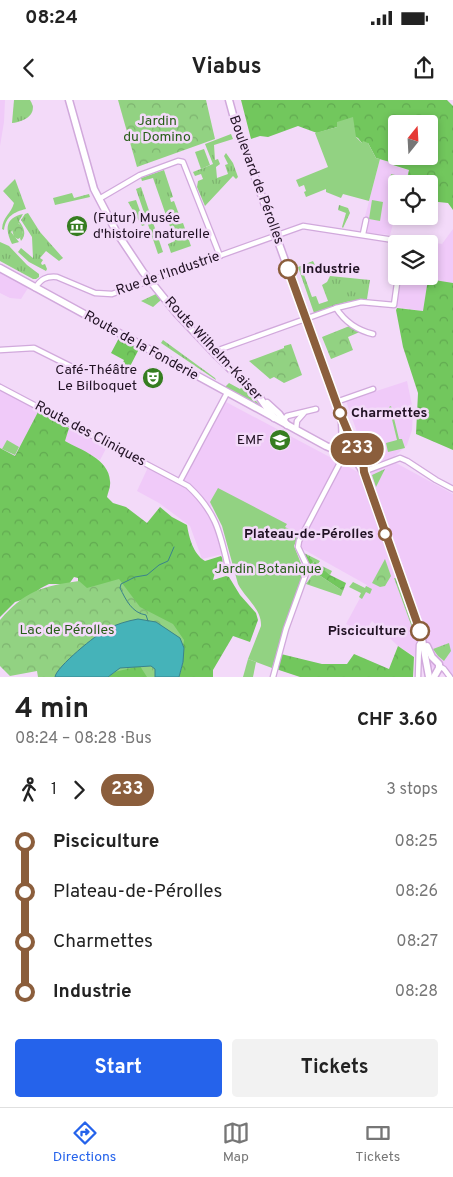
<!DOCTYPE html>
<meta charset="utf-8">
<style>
:root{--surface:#fff;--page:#f2f2f2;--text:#222;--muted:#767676;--line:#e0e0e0;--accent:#2563eb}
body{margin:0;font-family:Overpass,sans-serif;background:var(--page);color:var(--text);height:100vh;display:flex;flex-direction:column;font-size:19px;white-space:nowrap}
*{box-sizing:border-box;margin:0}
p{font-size:16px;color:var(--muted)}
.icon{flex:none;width:28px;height:28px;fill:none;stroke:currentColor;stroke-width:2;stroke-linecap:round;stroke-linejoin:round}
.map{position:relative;height:577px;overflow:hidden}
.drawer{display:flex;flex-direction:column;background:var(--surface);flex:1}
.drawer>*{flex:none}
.badge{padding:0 10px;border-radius:16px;font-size:18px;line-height:32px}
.needle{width:32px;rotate:18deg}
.buttons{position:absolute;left:388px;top:15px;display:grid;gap:10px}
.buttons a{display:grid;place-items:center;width:50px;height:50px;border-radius:5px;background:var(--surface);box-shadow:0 2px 8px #0003;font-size:25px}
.map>.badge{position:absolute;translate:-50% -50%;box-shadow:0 0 0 2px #fff}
.legs{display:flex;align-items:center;gap:8px;height:55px;padding:0 15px;font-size:16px}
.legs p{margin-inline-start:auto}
.headline{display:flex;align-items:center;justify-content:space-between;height:85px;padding:0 15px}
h1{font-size:28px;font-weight:700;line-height:38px}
.cta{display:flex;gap:10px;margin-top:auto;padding:10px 15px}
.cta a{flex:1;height:58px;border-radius:5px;background:var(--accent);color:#fff;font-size:20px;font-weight:700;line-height:58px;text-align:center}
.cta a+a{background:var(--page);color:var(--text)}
ul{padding:0 15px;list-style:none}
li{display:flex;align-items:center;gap:18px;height:50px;font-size:19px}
li i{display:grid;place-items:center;width:8px;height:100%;margin:0 6px;background:currentColor}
li i::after{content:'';width:12px;height:12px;margin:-6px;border:4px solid;border-radius:50%;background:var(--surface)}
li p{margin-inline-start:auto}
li:first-child i{background:linear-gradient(#0000 50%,currentColor 0)}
li:last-child i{background:linear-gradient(currentColor 50%,#0000 0)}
.status{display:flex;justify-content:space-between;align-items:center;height:35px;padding:0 25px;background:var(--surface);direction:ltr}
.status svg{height:14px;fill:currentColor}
header{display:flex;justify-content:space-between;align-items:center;height:65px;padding:0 15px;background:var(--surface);font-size:22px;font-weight:700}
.tabs{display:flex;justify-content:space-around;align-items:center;height:70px;border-top:1px solid var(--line);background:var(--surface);font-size:14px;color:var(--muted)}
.tabs a{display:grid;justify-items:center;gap:2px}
.tabs .active{color:var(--accent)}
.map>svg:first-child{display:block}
</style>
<div class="status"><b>08:24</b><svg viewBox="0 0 49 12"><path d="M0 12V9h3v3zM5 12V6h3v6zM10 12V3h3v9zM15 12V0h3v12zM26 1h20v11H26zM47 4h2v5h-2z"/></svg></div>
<header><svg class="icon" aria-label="back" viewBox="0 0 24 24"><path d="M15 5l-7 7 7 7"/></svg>Viabus<svg class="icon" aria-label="share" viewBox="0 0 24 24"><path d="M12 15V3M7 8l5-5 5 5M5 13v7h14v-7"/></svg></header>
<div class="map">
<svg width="453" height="577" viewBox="0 0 453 577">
<defs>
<pattern id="grass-tufts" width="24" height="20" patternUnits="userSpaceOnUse" patternTransform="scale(1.25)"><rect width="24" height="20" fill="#92d282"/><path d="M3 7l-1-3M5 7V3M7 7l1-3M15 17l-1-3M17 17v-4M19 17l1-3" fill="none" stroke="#7eb370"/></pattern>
<pattern id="forest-crowns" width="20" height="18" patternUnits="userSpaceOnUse" patternTransform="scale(1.25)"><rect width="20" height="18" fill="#72c75d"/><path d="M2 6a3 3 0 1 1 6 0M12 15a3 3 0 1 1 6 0" fill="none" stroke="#62aa51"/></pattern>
<pattern id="park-crowns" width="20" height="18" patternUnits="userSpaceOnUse" patternTransform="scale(1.25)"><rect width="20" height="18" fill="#92d282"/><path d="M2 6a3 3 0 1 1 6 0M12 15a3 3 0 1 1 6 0" fill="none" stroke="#7eb370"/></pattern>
</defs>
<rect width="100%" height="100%" fill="#f3daf9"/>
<g fill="#f0caf9">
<polygon points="0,0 5,0 4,22 0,46"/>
<polygon points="380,59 393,63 393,66 409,70 405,84 396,84 396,113 390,135 361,132"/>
<polygon points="453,129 453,183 423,211 395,207 399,176 429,176 429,144 403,144 404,141 418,143 419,140 442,144"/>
<polygon points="0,172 28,188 21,199 10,198 0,193"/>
<polygon points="407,281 413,310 412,330 407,345 394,357 382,361 373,359 367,356 364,352 346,301"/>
<polygon points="0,285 110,341 100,360 65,341 15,356 0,348"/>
<polygon points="226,302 358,372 396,363 453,394 453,577 448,577 398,546 372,521 364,533 346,524 367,485 217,401 208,410 213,420 223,454 202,459 190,426 159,403 137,391 150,363 184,380"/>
</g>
<g fill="url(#grass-tufts)">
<path d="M14,0H30C39,13 25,22 12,23Z"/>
<polygon points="231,34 233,39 214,45 215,60 218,59 220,64 216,67 217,78 228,74 225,65 228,64 224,56 226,53 233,63 238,77 236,79 233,76 205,106 197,87 198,81 203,79 201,74 195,76 193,72 213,64 205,44"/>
<polygon points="164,70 173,97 170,98 171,102 174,101 181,120 178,121 179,124 183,123 191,146 171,153 168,144 175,141 153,78 142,81 141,78"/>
<path d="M15,79L26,109C14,112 6,116 4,130L2,129C3,116 11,114 14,103L3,91Z"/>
<polygon points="141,87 163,152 158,154 136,89"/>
<polygon points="72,93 74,98 89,94 90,97 55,105 53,98"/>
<polygon points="136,100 145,125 142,126 128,102"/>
<polygon points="339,105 348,108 350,113 343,128 342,127 346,113 338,110"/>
<polygon points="28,113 40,132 63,158 59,161 46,151 40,158 43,160 41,163 42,165 45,164 47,169 46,171 29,162 18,152 21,148 33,158 32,137 21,120 25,114"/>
<path d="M23,114L19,121C24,128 27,134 21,141L20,138L23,132L19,123L11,132L19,142L12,144C5,129 5,118 23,114Z"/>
<polygon points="0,142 9,146 27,165 39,174 39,177 36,179 33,179 0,161"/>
<polygon points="313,161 316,167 303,172 312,197 316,196 319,204 328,201 322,185 327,182 330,176 370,180 367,199 346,202 314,213 298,167"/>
<polygon points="163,240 215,278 216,280 161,243"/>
<polygon points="229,283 240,289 242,287 265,310 225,287"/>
<polygon points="385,369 376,387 372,375"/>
<polygon points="302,452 320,461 318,464 332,471 330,475 315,463 312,462"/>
<polygon points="309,465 310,469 343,491 341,496 306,484 313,474 309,471"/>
<polygon points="394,478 396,478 416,532 417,541"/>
<polygon points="353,482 365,488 366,486 372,489 370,494 366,492 362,499 359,497 361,493 349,487"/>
<polygon points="449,543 451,551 444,561 438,556 433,549"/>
<polygon points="248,559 256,562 253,577 243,577"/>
</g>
<g fill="url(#forest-crowns)" fill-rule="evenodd">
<path d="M241,0H447L453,6V110L448,103L429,101V84H411L412,80L407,78L409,70L393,65V63L376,58L368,43H362L358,38L337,27L317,33L298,26L268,37L260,36L251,39ZM396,24H429V56H396Z"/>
<polygon points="428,179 453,183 453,350 416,334 418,293 403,247 396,210 397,208 423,211"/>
<polygon points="119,238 139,249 125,276 120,276 118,273 124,260 111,253"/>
<path d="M38,312L69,328L65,341C81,350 109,359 110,381C111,386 108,392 107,397L113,403L126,407L147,423L160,407L172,417L187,425C189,437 193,454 205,461L221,456C223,458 223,463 221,466L216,469L213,480L226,476L229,477L240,495L256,513L258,520L250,542L233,536L213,570V577H179L183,562L78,484V478L74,477L69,484H49L41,488L28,498L15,502L0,517V348L15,356Z"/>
<polygon points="302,452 312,460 313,463 315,462 330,475 346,483 343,491 310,469"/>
<polygon points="398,546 414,557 413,577 300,577 276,569 281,554 322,564 347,564 354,554 389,569"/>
<polygon points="135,566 151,566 155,577 108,577 120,568"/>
</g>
<g fill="url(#park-crowns)">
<polygon points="118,0 206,0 215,39 137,67"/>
<polygon points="391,74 407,78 405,84 396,84 396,92 388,91"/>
<path d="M16,122C23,125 26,135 18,139L14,137L11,126Z"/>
<polygon points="156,194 161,200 153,207 141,201"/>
<polygon points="352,225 362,231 348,237 353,250 331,259 322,237"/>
<polygon points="291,244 302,275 284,283 274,277 270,279 249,261 284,248 284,246"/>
<polygon points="385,459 391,476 385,486 380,487 372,483"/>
<path d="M119,479L140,507L173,524L184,540L179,577H147L140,566L110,573L106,577H38L37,571L10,576L0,566V520C25,491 42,486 79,481L87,488Z"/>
</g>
<g fill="#92d282">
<polygon points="353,17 356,37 362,43 363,41 368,43 376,58 380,59 369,101 343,94 341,98 326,92 326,89 306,97 304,92 306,91 304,85 299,87 296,80 328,67 315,33 337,27 337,22"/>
<polygon points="204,49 210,65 201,69 195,52"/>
<polygon points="372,100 383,102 380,121 369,119"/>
<polygon points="391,306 399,339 402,339 405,348 388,352 386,343 397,340 389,307"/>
<polygon points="7,340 19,347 15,355 2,349"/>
<path d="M218,388L287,424L285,427L299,434L294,446L304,471L272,568L248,559L261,526C262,509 245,498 238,484L222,426L210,402Z"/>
</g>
<path fill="#45b3b9" stroke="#3a838c" d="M138,519L156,522L180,538L184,548L183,562L179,577H155V569L151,566L120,568L108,577H55C56,567 97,534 107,529C117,524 127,521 138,519Z"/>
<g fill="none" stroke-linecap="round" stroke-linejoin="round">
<g stroke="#3a838c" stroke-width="1">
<polyline points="252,434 255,438"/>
<path d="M148,521L146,515C132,513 126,500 120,488L121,484L135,477L147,475L159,465L168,461L174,447"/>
</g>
<g stroke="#d1a9dc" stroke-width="7">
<g id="street">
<polyline points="99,99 140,75 178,61 183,62 220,156"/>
<polyline points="363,134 366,120"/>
<path d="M35,188C41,179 46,176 57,177L95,193L112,194L303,126L400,141L402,144"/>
<path d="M336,208C345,222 356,230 373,234"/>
<polyline points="0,250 34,248 80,271"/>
<polyline points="213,252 336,208 361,202 394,205 398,176"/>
<path d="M0,287L188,386C217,413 220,433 229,471"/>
<polyline points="336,302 373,289"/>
<polyline points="283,321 287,316 316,309"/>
<polyline points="296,330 297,321 304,313"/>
<polyline points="363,372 400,358 407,361 436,380 453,389"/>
<polyline points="180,381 227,293"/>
<polyline points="439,566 444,569 450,577"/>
<polyline points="273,577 286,529 308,468 298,447 299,441 342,359"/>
<polyline points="418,577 419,545 422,540"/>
</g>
</g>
<g stroke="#d1a9dc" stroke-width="9">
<g id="secondary">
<polyline points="69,0 94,89 117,133 143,172 177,214 213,252 260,298 274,318"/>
<polyline points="229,0 235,22 340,313 350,337 351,356 347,359 342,359 339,356 338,351"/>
<polyline points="0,168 326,346 338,351"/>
<polyline points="267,303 279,314 287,325"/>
<polyline points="338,351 343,346 342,322"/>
<polyline points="352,353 363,372 422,539 429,577"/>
<polyline points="427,546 432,557 439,564 439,568 434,577"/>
</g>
</g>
<use href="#street" stroke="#fff" stroke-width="4.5"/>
<use href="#secondary" stroke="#fff" stroke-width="6"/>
</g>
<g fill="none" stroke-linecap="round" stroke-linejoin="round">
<g stroke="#fff" stroke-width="11">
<polyline id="line-1" points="288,169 340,313 351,339 363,360 364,372 420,531"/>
</g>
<use href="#line-1" stroke="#8b5e3c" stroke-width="8"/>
</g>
<defs>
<g id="museum-disc" transform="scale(1.125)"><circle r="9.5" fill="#367d21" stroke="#f3daf9"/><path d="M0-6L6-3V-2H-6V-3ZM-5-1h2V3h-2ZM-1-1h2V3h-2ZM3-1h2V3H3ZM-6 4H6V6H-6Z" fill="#fff"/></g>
<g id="theatre-disc" transform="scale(1.125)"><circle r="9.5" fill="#367d21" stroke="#f3daf9"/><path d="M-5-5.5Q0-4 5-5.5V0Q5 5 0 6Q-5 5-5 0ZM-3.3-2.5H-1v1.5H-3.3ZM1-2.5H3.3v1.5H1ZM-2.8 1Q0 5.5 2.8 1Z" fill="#fff"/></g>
<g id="university-disc" transform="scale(1.125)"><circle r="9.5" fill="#367d21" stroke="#f3daf9"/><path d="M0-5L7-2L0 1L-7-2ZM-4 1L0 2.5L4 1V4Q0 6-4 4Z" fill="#fff"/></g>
</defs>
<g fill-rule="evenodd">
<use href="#museum-disc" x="77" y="126"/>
<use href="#theatre-disc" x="153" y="278"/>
<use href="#university-disc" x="280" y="340"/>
</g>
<g fill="#fff" stroke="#8b5e3c" stroke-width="2.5">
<circle cx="288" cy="169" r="9"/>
<circle cx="340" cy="313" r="6"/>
<circle cx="385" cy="434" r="6"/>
<circle cx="420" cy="531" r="9"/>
</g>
<g text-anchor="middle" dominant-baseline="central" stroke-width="5" stroke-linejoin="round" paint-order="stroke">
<g font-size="14" fill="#285e18" stroke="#f3daf9">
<text x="157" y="21">Jardin<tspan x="157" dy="16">du Domino</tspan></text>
<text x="268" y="469">Jardin Botanique</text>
<text x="67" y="530">Lac de Pérolles</text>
</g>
<g font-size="14" fill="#211224" stroke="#f3daf9">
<text transform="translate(256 80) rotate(70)">Boulevard de Pérolles</text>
<text transform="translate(168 174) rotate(-19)">Rue de l'Industrie</text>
<text transform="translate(141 246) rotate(29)">Route de la Fonderie</text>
<text transform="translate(213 249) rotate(47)">Route Wilhelm-Kaiser</text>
<text transform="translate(90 334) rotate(28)">Route des Cliniques</text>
</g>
<g font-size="14" fill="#211224" stroke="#f3daf9" text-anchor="end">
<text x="93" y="118" text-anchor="start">(Futur) Musée<tspan x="93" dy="16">d'histoire naturelle</tspan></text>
<text x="137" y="270">Café-Théâtre<tspan x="137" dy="16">Le Bilboquet</tspan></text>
<text x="264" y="340">EMF</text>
</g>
<g font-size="14" font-weight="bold" fill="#211224" stroke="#f3daf9" text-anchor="start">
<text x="302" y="169">Industrie</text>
<text x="351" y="313">Charmettes</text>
<text x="374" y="434" text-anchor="end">Plateau-de-Pérolles</text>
<text x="406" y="531" text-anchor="end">Pisciculture</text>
</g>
</g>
</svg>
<div class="buttons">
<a><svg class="needle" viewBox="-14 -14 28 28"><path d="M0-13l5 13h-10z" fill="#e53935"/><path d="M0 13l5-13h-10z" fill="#767676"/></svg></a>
<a><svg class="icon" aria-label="locate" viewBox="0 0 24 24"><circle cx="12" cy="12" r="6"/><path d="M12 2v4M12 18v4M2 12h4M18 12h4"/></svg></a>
<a><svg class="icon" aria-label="layers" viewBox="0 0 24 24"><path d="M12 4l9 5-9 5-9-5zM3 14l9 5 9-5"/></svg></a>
</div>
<b class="badge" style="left:357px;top:349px;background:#8b5e3c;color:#fff">233</b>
</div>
<section class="drawer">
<div class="headline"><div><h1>4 min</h1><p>08:24 – 08:28 · Bus</p></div><b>CHF 3.60</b></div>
<div class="legs"><svg class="icon" aria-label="walk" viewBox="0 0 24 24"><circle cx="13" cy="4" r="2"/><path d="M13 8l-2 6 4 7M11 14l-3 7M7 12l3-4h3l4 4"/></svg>1<svg class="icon" aria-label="forward" viewBox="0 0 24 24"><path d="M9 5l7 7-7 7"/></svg><b class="badge" style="background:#8b5e3c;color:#fff">233</b><p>3 stops</p></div>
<ul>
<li><i style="color:#8b5e3c"></i><b>Pisciculture</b><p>08:25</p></li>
<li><i style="color:#8b5e3c"></i><span>Plateau-de-Pérolles</span><p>08:26</p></li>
<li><i style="color:#8b5e3c"></i><span>Charmettes</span><p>08:27</p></li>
<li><i style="color:#8b5e3c"></i><b>Industrie</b><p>08:28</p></li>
</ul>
<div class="cta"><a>Start</a><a>Tickets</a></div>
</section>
<nav class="tabs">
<a class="active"><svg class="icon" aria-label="directions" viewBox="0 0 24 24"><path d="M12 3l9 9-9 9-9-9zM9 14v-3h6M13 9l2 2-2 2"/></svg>Directions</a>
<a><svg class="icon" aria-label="map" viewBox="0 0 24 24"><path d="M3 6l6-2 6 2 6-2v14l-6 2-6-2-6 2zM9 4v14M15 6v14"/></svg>Map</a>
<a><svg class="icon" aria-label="tickets" viewBox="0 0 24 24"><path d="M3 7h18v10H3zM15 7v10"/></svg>Tickets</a>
</nav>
